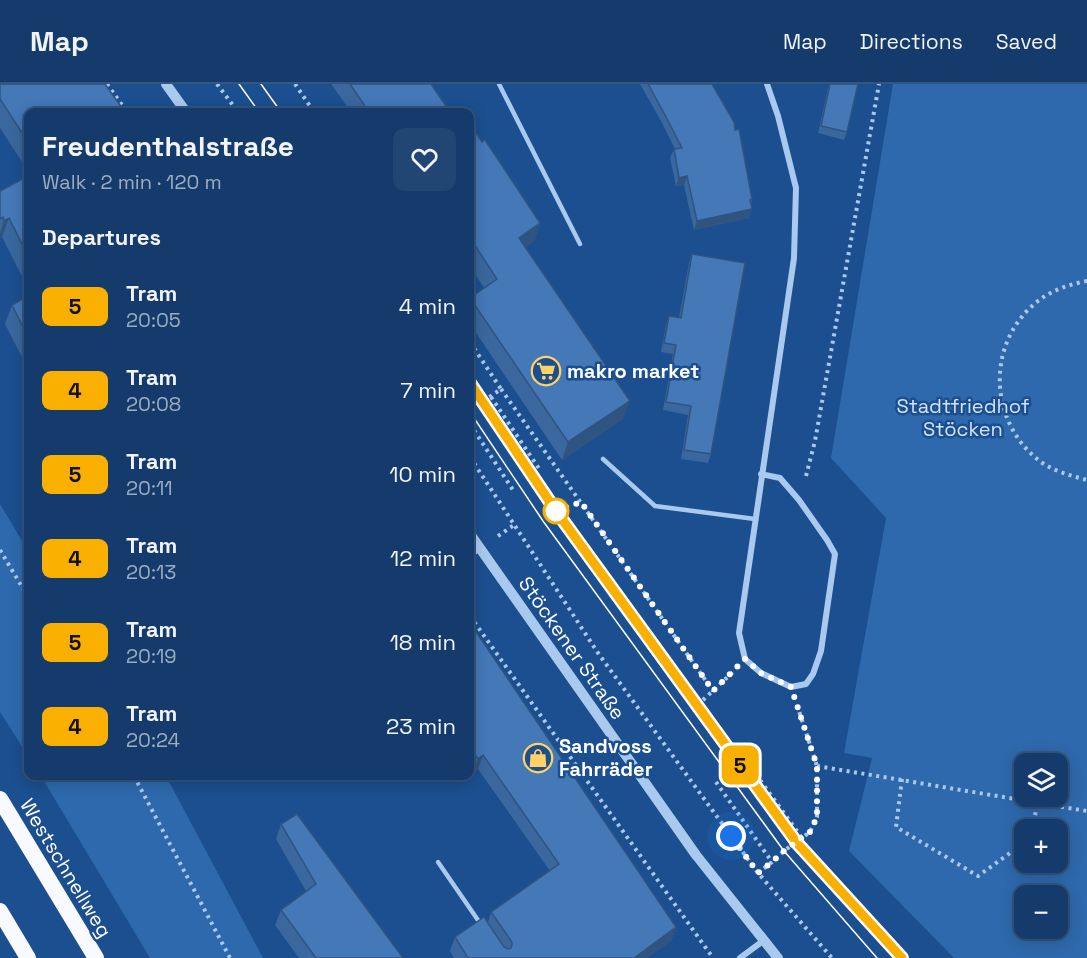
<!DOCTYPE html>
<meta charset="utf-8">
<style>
:root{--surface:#143b6b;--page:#214673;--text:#f1f3f6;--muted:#9dadc1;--line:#33557e}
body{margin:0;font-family:"Space Grotesk",sans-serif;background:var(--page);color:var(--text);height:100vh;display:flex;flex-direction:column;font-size:22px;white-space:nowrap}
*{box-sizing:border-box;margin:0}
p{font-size:20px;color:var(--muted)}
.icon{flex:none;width:33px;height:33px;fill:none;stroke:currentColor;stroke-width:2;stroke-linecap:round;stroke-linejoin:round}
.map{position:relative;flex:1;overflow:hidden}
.drawer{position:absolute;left:24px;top:24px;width:450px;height:672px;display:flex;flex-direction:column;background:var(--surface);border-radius:12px;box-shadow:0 3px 15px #0003,0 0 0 2px var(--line)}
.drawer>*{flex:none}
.badge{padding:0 12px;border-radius:9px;font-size:21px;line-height:39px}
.controls{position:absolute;left:1014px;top:669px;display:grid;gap:12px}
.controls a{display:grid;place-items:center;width:54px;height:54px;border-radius:12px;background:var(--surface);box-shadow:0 3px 15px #0003,0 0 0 2px var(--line);font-size:30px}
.you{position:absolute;width:30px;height:30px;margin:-15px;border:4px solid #fff;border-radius:50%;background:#1a73e8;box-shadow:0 0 0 9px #1a73e833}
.map>.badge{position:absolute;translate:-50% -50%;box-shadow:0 0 0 3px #fff}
h2{padding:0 18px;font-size:22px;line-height:54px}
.round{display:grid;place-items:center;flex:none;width:63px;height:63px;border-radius:12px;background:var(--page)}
.head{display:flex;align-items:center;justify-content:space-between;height:102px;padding:0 18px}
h1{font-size:28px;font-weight:600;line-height:45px}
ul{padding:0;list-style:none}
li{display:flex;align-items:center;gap:18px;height:84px;padding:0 18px}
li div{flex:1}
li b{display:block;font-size:22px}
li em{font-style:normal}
li .badge{min-width:66px;font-weight:700;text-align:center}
header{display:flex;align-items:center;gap:36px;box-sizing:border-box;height:84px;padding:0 30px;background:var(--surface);border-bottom:2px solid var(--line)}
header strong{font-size:28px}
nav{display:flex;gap:33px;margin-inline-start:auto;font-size:21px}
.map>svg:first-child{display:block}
</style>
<header>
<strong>Map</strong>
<nav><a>Map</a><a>Directions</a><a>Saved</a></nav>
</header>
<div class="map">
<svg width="1087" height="874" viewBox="0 0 1087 874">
<rect width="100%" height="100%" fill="#1b4f8f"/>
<g fill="#2e69ad" fill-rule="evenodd">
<path d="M893,0H1087V874H954L849,767L872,674L844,669L886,434L831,374ZM1024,680H1058V712H1024ZM1024,746H1058V778H1024ZM1024,812H1058V844H1024Z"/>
<polygon points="0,420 28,467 28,672 0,628"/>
<polygon points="41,692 166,692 263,874 150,874"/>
</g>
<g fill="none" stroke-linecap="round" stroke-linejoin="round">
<g stroke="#a9c9ee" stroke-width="4" stroke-dasharray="3 4.5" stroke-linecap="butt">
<polyline points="107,0 127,28"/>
<polyline points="217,0 238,28"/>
<polyline points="295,0 314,28"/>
<path d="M1087,197C1066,201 1046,208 1030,224C984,268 992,345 1044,380C1057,388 1072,392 1087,396"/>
<polyline points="470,258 501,305 470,327"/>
<polyline points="501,305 713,607"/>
<polyline points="491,313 540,386"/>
<polyline points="470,340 513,406"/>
<polyline points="470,373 598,569 758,789 832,874"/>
<polyline points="806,392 815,357 879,0"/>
<polyline points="498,452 514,441"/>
<polyline points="0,466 28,513"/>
<polyline points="470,532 713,874"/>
<polyline points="703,616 733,588"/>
<polyline points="747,678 802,754"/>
<polyline points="817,682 1087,727"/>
<polyline points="134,692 230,874"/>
<polyline points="902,695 896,743 978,792 1024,759"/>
<polyline points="716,698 772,778"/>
<polyline points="1033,746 1037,718"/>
<polyline points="758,789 772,778 784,767 810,748 817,733 817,682 797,621"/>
</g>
<g stroke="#a9c9ee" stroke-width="4.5">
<polyline points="499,0 580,160"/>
<polyline points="603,375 655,422 755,435"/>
<polyline points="470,472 480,465"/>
<polyline points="438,778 482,842"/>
</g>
<g stroke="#a9c9ee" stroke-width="6">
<polyline points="761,390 780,394 799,416 827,456 835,470 821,567 813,590 806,600 791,603 761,589 745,575 739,549 794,174 796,104 778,32 767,0"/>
<polyline points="740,874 763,857"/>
</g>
<g stroke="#a9c9ee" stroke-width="10">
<polyline points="166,0 186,28"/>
<polyline points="470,450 696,771 778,874"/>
</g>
<g stroke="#f8faff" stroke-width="16">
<polyline points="0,715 96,874"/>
<polyline points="0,827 28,874"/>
</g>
<g stroke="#fff" stroke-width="1.5">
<polyline points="239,0 259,28"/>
<polyline points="261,0 281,28"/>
<polyline points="470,299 556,427 797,759 902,874"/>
<polyline points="470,328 543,437 784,767 877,874"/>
</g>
</g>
<g fill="#3a679d">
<polygon points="0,0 28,28 28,87 0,44"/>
<polygon points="331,0 431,0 450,28 351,28"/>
<polygon points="640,0 712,0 752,115 751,120 749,134 694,146 684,101 676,102 670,74 674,65 675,65 661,37"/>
<polygon points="829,0 858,0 847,48 844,56 818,49"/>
<polygon points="470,44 482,58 540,139 534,157 525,163 623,335 562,376 470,240 470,214 484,204 470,182"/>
<polygon points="28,92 28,204 2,153 0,154 0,107"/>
<polygon points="692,170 711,370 708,379 681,375 688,331 663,326 673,270 661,268 666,241 669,232 679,234 689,179"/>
<polygon points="28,212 28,285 5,240 12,221"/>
<polygon points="470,539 676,843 671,857 647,874 454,874 450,867 455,853 488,838 491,828 550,787 478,685 473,688 470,684"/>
<polygon points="281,740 403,874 299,874 275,841 281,826 306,807 276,755"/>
</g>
<g fill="#305480">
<polygon points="687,92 684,101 676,102 679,94"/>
<polygon points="752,125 749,134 694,146 697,137"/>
<polygon points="9,134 2,153 0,154 0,149 4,137"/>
<polygon points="540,139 534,157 512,171 519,154"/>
<polygon points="630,317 623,335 562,376 568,358"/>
<polygon points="483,671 478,685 473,688 478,675"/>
<polygon points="676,843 671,857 647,874 634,874"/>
</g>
<g fill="#4478b7" stroke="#305480" stroke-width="1.5">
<polygon points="0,0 105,0 125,28 28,28 28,58 0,15"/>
<polygon points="350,0 431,0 450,28 369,28"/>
<polygon points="648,0 712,0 734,38 735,46 739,45 752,115 750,116 752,125 697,137 687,92 679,94 674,65 682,64 664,29"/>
<polygon points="830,0 858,0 847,48 821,42"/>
<polygon points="472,43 482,58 485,56 540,139 519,154 630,317 568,358 470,214 497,195 470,154 470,44"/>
<polygon points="28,92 28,172 9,134 4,137 3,133 0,135 0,107"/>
<polygon points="692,170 745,179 711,370 684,366 691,322 666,318 676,261 664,259 669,232 681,234"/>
<polygon points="28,212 28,253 12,221"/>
<polygon points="470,539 676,843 634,874 468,874 455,853 484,833 504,863 508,865 511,864 512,861 512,858 491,828 559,780 483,671 478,675 470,663"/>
<polygon points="297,730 403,874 316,874 281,826 316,800 281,740"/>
</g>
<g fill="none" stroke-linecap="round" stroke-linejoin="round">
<g stroke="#fff" stroke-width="14">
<polyline id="line" points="470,299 556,427 797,759 902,874"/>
</g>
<use href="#line" stroke="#f9b000" stroke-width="9"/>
<polyline stroke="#fff" stroke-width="6" stroke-dasharray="0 10.8" points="556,427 581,418 713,607 745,575 761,589 791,603 817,682 817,733 810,748 784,767 772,778 758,789 731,752"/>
</g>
<defs>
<g id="supermarket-ring" transform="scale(1.5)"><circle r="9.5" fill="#1b4f8f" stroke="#ffd166" stroke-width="1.5"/><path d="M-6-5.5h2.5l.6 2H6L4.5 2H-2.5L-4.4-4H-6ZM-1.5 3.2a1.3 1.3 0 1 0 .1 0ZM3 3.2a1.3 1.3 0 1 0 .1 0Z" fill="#ffd166"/></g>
<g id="shop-ring" transform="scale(1.5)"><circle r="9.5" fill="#1b4f8f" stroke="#ffd166" stroke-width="1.5"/><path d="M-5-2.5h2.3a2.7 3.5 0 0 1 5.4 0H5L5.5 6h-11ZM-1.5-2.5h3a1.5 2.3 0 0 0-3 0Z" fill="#ffd166"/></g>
</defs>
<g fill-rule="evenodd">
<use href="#supermarket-ring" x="546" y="287"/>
<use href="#shop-ring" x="538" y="674"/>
</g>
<circle fill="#fff" stroke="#f9b000" stroke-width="3" cx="556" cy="427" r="12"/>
<g text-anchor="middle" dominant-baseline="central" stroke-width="5" stroke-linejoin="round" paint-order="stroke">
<g font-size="20" font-weight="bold" fill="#fff" stroke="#1b4f8f" text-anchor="start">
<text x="567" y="287">makro market</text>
<text x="559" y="662">Sandvoss<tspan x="559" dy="23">Fahrräder</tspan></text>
</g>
<g font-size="20" fill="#cfe3fa" stroke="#1b4f8f">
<text x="963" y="322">Stadtfriedhof<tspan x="963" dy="23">Stöcken</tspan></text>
</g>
<g font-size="20" fill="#fff" stroke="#1b4f8f">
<text transform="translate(572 564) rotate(55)">Stöckener Straße</text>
<text transform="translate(66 784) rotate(59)">Westschnellweg</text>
</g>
</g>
</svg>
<div class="controls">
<a><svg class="icon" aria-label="layers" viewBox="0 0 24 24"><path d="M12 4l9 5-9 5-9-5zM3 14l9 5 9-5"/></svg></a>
<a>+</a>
<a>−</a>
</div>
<div class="you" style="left:731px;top:752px"></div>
<b class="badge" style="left:740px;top:681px;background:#f9b000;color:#111">5</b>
<section class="drawer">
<div class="head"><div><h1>Freudenthalstraße</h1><p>Walk · 2 min · 120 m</p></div><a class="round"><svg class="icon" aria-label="heart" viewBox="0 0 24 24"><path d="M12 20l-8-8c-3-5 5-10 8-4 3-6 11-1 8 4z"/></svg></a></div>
<h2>Departures</h2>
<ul>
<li><span class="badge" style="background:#f9b000;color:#111">5</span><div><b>Tram</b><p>20:05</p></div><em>4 min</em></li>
<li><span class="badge" style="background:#f9b000;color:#111">4</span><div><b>Tram</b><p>20:08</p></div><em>7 min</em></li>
<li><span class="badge" style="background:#f9b000;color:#111">5</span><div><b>Tram</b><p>20:11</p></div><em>10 min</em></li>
<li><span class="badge" style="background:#f9b000;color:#111">4</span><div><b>Tram</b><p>20:13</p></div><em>12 min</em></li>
<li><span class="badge" style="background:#f9b000;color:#111">5</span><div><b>Tram</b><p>20:19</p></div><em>18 min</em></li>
<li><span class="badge" style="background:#f9b000;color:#111">4</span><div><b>Tram</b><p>20:24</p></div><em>23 min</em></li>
</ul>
</section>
</div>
